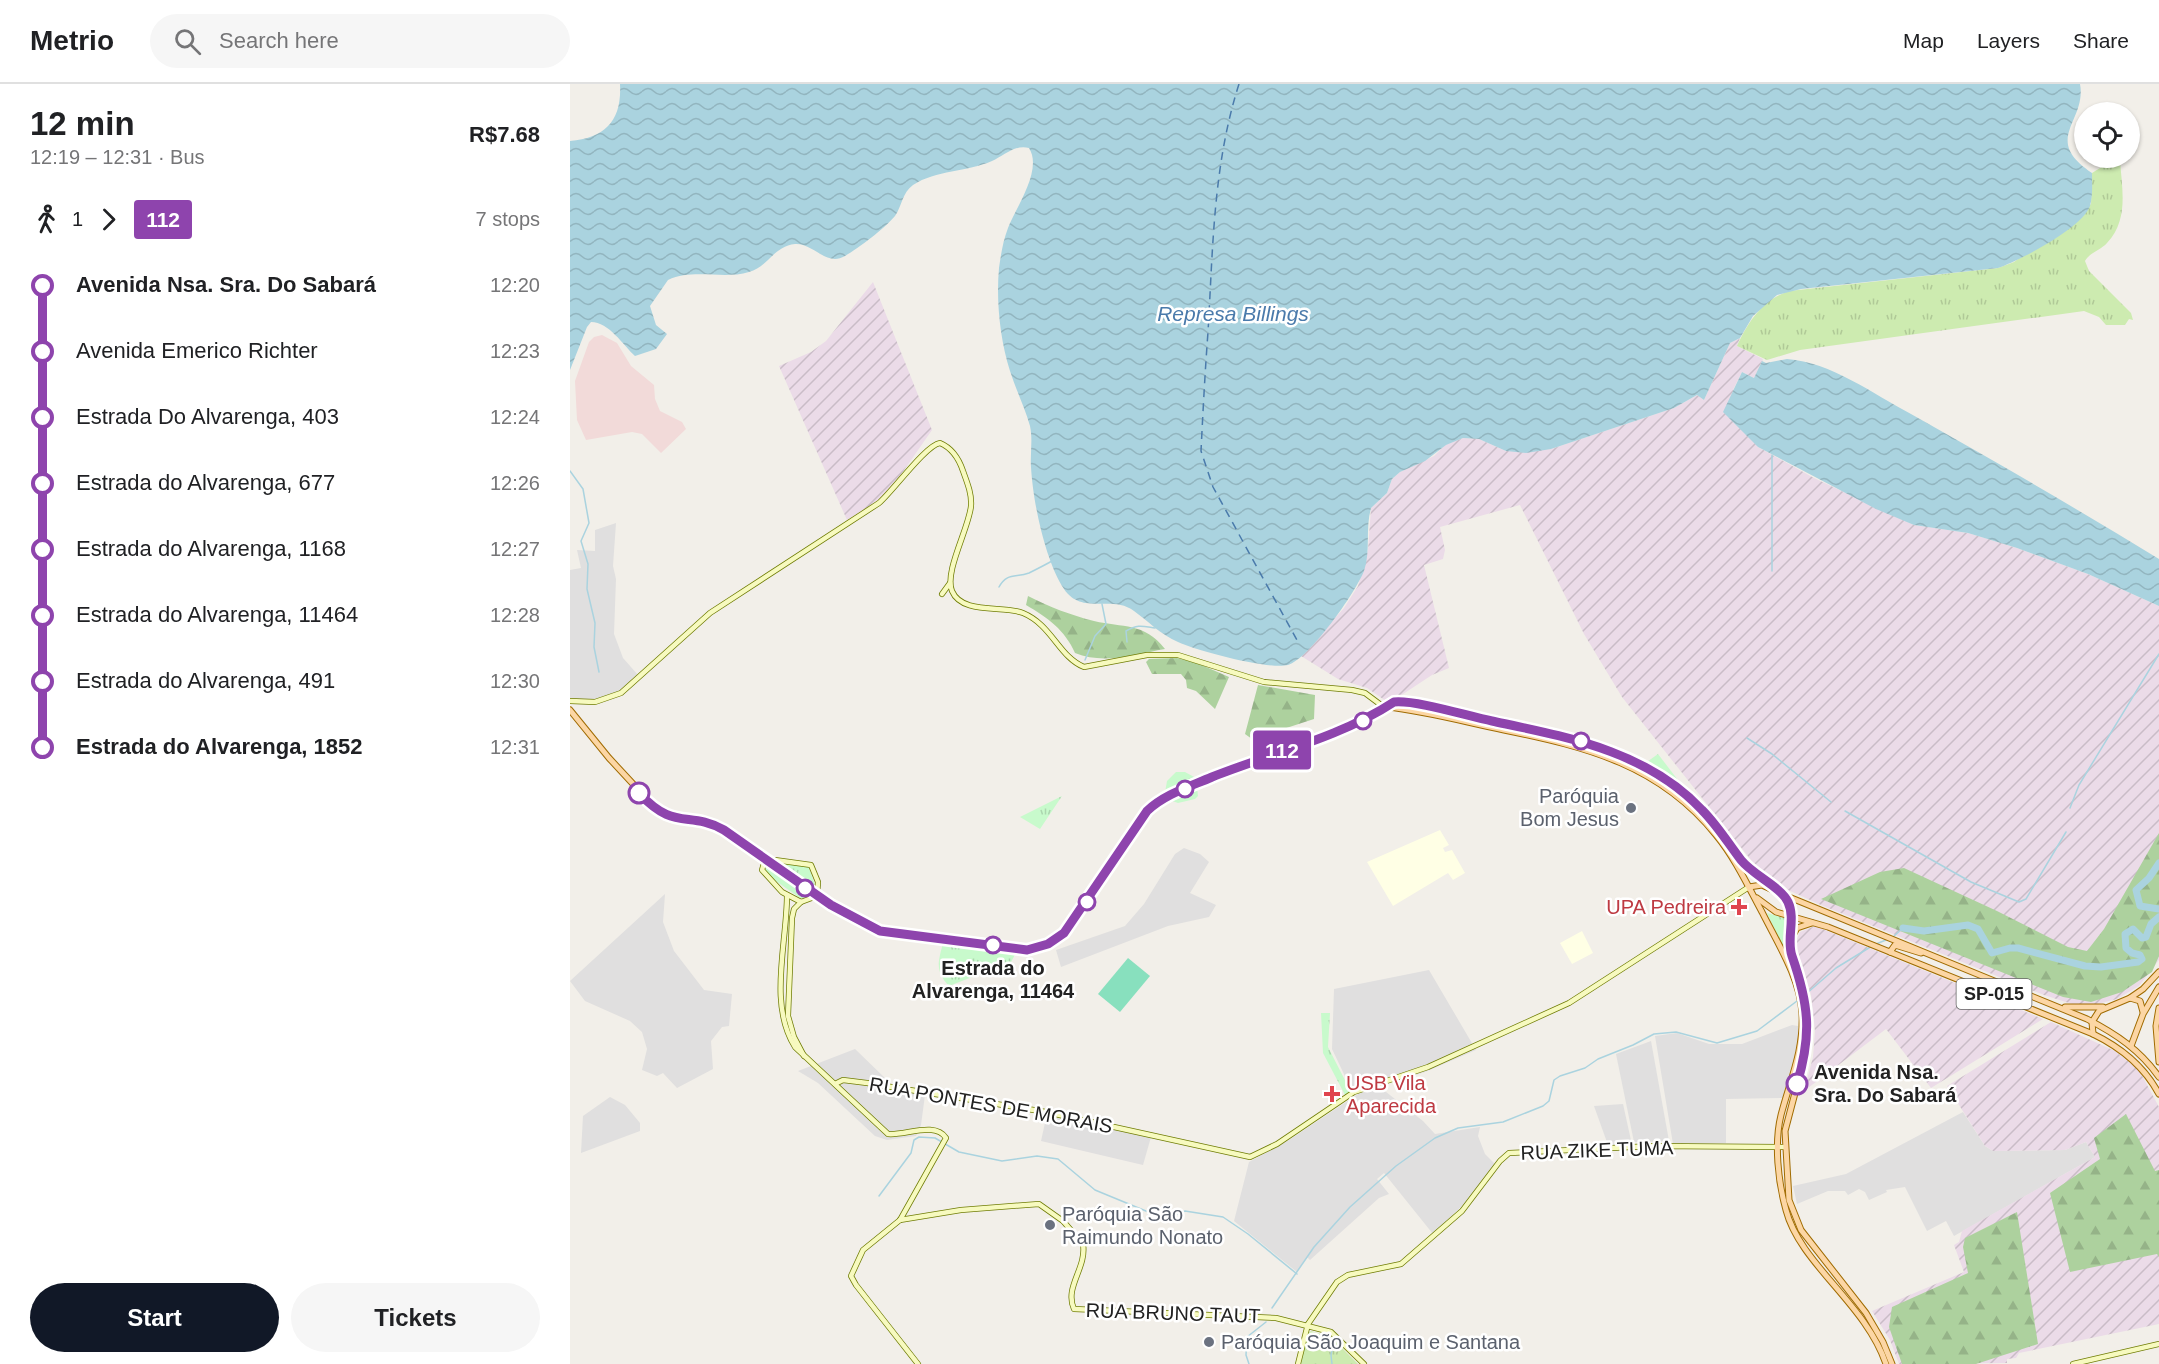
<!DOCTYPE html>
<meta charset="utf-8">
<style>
:root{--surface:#fff;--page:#f6f6f6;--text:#202124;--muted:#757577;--line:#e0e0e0;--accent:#111827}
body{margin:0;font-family:Arial,sans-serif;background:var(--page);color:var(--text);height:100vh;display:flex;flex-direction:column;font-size:22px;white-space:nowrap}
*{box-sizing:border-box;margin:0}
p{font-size:20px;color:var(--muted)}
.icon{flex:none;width:33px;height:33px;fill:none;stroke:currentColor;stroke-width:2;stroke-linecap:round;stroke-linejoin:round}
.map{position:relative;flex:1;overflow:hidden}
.drawer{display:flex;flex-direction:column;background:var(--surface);width:570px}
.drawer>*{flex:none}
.badge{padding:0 12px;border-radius:4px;font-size:21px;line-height:39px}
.fabs{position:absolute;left:1504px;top:18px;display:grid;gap:12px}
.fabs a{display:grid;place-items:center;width:66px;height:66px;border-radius:50%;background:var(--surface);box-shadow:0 2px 4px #0004;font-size:30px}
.map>.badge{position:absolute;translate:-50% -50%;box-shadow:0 0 0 3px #fff}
.legs{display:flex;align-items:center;gap:9px;height:66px;padding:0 30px;font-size:20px}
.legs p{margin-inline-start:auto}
.summary{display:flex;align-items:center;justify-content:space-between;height:102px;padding:0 30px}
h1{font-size:33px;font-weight:600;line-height:45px}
.action{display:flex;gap:12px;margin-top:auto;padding:12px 30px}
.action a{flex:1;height:69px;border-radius:36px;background:var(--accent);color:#fff;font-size:24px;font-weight:600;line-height:69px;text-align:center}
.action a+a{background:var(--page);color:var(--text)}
ul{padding:0 30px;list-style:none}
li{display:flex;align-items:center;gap:21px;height:66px;font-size:22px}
li i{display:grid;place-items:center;width:9px;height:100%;margin:0 8px;background:currentColor}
li i::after{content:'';width:15px;height:15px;margin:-8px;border:4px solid;border-radius:50%;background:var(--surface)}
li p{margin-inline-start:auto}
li:first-child i{background:linear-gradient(#0000 50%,currentColor 0)}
li:last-child i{background:linear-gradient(currentColor 50%,#0000 0)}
header{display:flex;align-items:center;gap:36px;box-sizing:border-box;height:84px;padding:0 30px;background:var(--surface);border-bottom:2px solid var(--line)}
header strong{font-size:28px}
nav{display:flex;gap:33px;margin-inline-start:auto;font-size:21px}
.search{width:420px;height:54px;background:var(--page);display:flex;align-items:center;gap:15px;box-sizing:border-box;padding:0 21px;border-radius:33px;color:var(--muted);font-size:22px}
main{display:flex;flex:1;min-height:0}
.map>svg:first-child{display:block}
</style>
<header>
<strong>Metrio</strong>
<div class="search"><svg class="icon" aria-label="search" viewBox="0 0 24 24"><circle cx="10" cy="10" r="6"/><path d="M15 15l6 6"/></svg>Search here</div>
<nav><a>Map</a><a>Layers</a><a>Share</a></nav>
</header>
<main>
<section class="drawer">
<div class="summary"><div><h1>12 min</h1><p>12:19 – 12:31 · Bus</p></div><b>R$7.68</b></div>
<div class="legs"><svg class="icon" aria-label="walk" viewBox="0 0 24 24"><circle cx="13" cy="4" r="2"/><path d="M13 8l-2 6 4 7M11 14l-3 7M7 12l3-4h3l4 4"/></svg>1<svg class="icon" aria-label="forward" viewBox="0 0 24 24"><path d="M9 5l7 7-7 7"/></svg><b class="badge" style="background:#8e44ad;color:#fff">112</b><p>7 stops</p></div>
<ul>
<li><i style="color:#8e44ad"></i><b>Avenida Nsa. Sra. Do Sabará</b><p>12:20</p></li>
<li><i style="color:#8e44ad"></i><span>Avenida Emerico Richter</span><p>12:23</p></li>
<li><i style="color:#8e44ad"></i><span>Estrada Do Alvarenga, 403</span><p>12:24</p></li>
<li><i style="color:#8e44ad"></i><span>Estrada do Alvarenga, 677</span><p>12:26</p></li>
<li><i style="color:#8e44ad"></i><span>Estrada do Alvarenga, 1168</span><p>12:27</p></li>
<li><i style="color:#8e44ad"></i><span>Estrada do Alvarenga, 11464</span><p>12:28</p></li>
<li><i style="color:#8e44ad"></i><span>Estrada do Alvarenga, 491</span><p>12:30</p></li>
<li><i style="color:#8e44ad"></i><b>Estrada do Alvarenga, 1852</b><p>12:31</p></li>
</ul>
<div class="action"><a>Start</a><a>Tickets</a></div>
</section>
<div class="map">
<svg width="1589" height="1280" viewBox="0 0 1589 1280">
<defs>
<pattern id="industrial-furrows" width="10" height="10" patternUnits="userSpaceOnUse" patternTransform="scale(1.5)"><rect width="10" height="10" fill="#ebdbe8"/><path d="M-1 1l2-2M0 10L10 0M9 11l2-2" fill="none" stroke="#c9bcc7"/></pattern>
<pattern id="grass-tufts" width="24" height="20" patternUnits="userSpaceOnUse" patternTransform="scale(1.5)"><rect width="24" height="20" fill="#cdebb0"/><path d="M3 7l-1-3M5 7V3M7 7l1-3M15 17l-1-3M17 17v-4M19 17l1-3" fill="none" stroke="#b0c997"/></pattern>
<pattern id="forest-firs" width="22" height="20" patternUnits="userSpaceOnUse" patternTransform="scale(1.5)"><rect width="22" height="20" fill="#add19e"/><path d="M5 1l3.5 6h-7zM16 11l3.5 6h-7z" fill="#95b388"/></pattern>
<pattern id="park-tufts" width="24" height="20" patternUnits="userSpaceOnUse" patternTransform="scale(1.5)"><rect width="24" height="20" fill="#c8facc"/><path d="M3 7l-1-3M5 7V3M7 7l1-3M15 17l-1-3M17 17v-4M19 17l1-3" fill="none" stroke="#acd6af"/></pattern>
<pattern id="water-waves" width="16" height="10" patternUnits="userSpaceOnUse" patternTransform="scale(1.5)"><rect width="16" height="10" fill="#aad3df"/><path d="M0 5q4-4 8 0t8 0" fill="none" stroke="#92b5bf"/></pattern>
</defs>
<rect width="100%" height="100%" fill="#f2efe9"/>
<g fill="#e0dfdf">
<polygon points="46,439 43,482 46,495 44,550 53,574 68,591 55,604 34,615 16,618 0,615 0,486 11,484 7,466 25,467 25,446"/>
<polygon points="614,764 630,770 639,778 620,809 646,821 639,833 598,842 491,883 486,866 555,842 574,820 605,770"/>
<polygon points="95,810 93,838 104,867 134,906 162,910 159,942 152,943 141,957 143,985 107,1004 93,989 87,992 72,986 77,965 72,948 60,937 15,917 0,897"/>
<polygon points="859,886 906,966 855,988 789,1009 811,1004 853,1037 865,1050 910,1043 908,1052 915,1070 925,1080 897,1117 863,1150 814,1089 807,1095 819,1110 809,1114 740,1176 737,1173 727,1188 664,1137 679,1078 719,1056 788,1010 783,1009 762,965 764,905"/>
<polygon points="1222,941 1228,942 1228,963 1215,1014 1156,1015 1156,1059 1103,1060 1085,952 1107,949 1139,960 1172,960"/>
<polygon points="1081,957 1099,1057 1064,1058 1046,970"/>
<polygon points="285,965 316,995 320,1003 355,1011 351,1041 346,1052 317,1056 305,1052 248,999 228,987"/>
<polygon points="40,1013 55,1021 70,1039 70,1047 11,1069 13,1032"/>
<polygon points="1053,1020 1062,1061 1038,1061 1024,1022"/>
<polygon points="1393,1028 1415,1062 1423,1067 1495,1066 1516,1058 1525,1073 1384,1152 1376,1137 1357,1147 1335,1103 1316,1106 1317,1108 1299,1116 1295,1108 1289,1105 1278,1111 1275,1107 1258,1107 1227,1120 1223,1102 1276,1090"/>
<polygon points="477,1030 581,1053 573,1081 471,1057"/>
</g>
<polygon fill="#f2dad9" points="32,251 47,259 61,282 84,301 85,315 90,327 112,338 116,345 91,369 72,350 62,348 16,356 7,336 5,297 19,258 24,253"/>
<g fill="url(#industrial-furrows)">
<polygon points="303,198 362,346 323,402 303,420 277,436 209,282 241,268 256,257"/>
<polygon points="1170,254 1167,262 1193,275 1184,294 1172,288 1163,306 1188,363 1244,394 1344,441 1398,449 1447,464 1518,490 1589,522 1589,876 1569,902 1547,915 1523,921 1502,920 1474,911 1251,821 1218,806 1189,786 1052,613 1014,550 950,421 870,443 875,466 873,475 854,481 879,584 862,591 824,616 816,617 797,604 768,595 731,572 774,524 788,502 798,466 801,424 817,409 822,395 830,388 864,372 875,361 893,354 909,355 936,367 981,365 1104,324 1127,311 1134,316 1160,259"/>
<polygon points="1245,842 1473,935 1361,1004 1316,945 1234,1007 1243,973 1245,947 1241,911 1225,859 1230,848"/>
<polygon points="1481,938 1545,967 1569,986 1589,1023 1589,1240 1449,1269 1446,1274 1437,1275 1437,1279 1329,1280 1320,1256 1302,1227 1394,1188 1384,1161 1389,1158 1392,1147 1525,1073 1516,1058 1495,1066 1423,1067 1415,1062 1377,1002"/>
</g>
<g fill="#ffffe5">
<polygon points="870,746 879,761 873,764 875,768 882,766 895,789 883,796 878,789 823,822 797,778"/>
<polygon points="1012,847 1023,869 1002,880 990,859"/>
</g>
<g fill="url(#grass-tufts)">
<path d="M1546,74L1550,76C1552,105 1559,136 1537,159C1531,166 1519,169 1515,177L1519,187L1561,229L1563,236L1559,235L1555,241H1536L1529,233L1514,227L1230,266L1197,276L1167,262C1178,238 1192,216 1219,207L1428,184L1444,178L1521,120L1522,89Z"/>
<polygon points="741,1247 761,1253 788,1280 731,1280 737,1249"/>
</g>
<g fill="url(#forest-firs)">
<path d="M458,512C480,523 500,531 524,537C553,544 574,538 595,565C566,570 534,581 505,569C495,546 478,534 456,521Z"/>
<polygon points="607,574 627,579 659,593 645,625 626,607 617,604 616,596 611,590 582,590 576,578 579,575"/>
<polygon points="688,601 745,611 744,635 701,649 689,660 675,650"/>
<polygon points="1589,749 1589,872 1582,888 1552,908 1521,918 1493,913 1251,815 1310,788 1334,784 1427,827 1498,863 1517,867 1534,845"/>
<polygon points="1556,1030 1585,1087 1589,1086 1589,1173 1587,1170 1500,1188 1480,1109 1530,1075 1524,1054"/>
<polygon points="1447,1128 1468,1260 1406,1280 1332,1280 1319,1243 1322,1223 1398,1189 1393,1163 1395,1154"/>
</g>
<g fill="url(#park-tufts)">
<polygon points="1088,670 1124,717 1074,680"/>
<polygon points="606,688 615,688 626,694 628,712 625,715 608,719 594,714 597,697"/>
<polygon points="492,712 470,745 450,733"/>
<polygon points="208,777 238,781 246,804 241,815 230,814 196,790 195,783"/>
<polygon points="1197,829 1218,835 1216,862 1218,874"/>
<path d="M373,859L447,867L441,878L379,902C365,887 368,878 373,859Z"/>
<polygon points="751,929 760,929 758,963 781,1008 775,1011 753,969"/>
</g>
<polygon fill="#88e0be" points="558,874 580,892 550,928 528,910"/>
<g fill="url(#water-waves)">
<path d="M50,0H1510C1517,38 1471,55 1522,89C1522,99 1523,112 1520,122C1512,144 1451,176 1428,184L1231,205L1207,211L1183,232L1170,254L1160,259L1134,316L1127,311L1104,324L981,365L956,369L936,367L909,355L893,354L876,361L855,377L830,388L822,395L817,409L801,424C795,445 801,467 794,487C786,508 739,575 718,581C698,586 628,567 608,558C591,551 578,537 564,527C542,510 512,532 494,505C475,476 463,418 461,383C460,370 463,356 460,342C455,324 446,306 440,287C430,255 426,217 429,184C431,170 433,157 438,144C446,123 473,86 459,64C445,60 434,72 422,77C397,88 366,86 343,101C332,109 332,122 325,132C315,144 289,164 275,172C256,183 244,159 225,160C204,162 198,183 179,188C153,196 124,184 98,196L80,222L86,241L97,250L86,265L65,272C53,261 39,238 21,238L17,243L0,286V57C36,54 52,36 50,0Z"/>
<path d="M1217,275C1261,278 1303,310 1341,330C1425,377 1507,425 1589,475V522L1518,490L1447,464L1398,449L1344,441L1306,425L1188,363L1153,328L1172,288L1184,294L1192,277L1196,279Z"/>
</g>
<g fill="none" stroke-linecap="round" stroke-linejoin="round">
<g stroke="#aad3df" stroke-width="1.5">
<polyline points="0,387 13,405 19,439 11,457 18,480 17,505 25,539 24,563 29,588"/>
<polyline points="1202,487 1202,371"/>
<path d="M429,503C437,488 446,494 459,489C467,485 475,481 482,477"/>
<path d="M557,558L556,547C568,540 572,542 585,544"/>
<polyline points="515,576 525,552 536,540 532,520"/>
<polyline points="1177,654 1202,670 1261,718"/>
<polyline points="1500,724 1509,701 1589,570"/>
<polyline points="1275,727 1401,798 1449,818 1456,815 1496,748"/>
<polyline points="1323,853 1333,844"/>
<polyline points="1306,860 1316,856"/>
<polyline points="1236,910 1266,884 1302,862"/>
<polyline points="309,1112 341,1069 344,1056 349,1053 365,1054 389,1068 432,1077 467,1072 488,1075 525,1106 588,1132 602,1132 615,1127 653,1133 678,1150 727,1190"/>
<polyline points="702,1224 744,1163 780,1123 826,1082 865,1054 888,1044 933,1038 973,1022 979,1017 984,996 990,992 1015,984 1028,975 1063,961 1084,950 1106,948 1147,959 1187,947 1227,917"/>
<polyline points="679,1280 676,1271 677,1253 696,1238"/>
<polyline points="762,1280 761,1271 764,1256"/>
</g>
<g stroke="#aad3df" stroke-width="7">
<polyline points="1589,779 1579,794 1566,806 1570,822 1589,825"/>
<polyline points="1333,844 1354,847 1398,841 1408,845 1422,869 1440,864 1448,864 1515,882 1531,883 1568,878 1572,875 1570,871 1562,869 1556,864 1555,850 1563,845 1572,854 1576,853 1581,840 1589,833"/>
</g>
<path stroke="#4a7aab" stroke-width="1.5" stroke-dasharray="8 6" stroke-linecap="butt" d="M669,0C643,81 643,164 638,248C635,288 633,327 631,367L643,403L728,558"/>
<g stroke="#707d05" stroke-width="6">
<g id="secondary">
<polyline points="372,510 380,499"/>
<path d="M0,617L25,618L51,609L140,529L309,419C323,407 356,361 370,359C382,364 389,375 393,387C397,398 402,410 401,422C399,444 374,488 382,507C392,531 433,521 453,529C482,541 489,573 514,583L577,571H608L694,598L782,606L795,609L815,624"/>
<polygon points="205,776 241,781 248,798 247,812 231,818 212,808 192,786 194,779"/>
<path d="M217,811C217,860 198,920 225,963L318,1050C335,1052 365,1037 376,1054L330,1136L293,1166L281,1192L286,1201L348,1280"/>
<polyline points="231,818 224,825 222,834 218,932 224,953 234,972"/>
<polyline points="265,1000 273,996 297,999 476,1028 680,1073 707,1060 784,1008 858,983 999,919 1179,803"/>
<path d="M330,1136L391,1126L469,1120L493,1137L513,1160C517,1184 494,1203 504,1225L706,1234L761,1248L794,1280"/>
<polyline points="728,1280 738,1240 767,1198 778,1191 831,1180 892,1127 930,1077 939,1069 1083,1062 1214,1063"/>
<polyline points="1503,1280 1589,1260"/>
</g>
</g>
<g stroke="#a06b00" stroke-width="7">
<g id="primary">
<path d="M817,623C856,627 895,638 934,646C1017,663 1090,681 1146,751C1165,774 1178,802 1192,828C1208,860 1230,894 1232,929C1234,967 1220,996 1211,1031C1204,1059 1208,1098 1216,1126C1230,1180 1296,1220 1316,1280"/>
<path d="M0,626L39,674L90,729L148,743L270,827L310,847L330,851L457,866L478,860L494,849L577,727C594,711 616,704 637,695C699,669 767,654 824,619L994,652L1063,676L1093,693L1131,725L1184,790L1214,811L1220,822V865L1234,905L1238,943L1235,971L1215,1047L1219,1116L1231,1146L1296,1229L1313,1258L1322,1280"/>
<polyline points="1179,803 1192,801 1203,806"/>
<path d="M1214,811L1517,935C1546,950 1570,966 1589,993"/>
<path d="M1187,814L1206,828L1258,843L1523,950C1552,964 1574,982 1589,1010"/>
<polyline points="1222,853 1227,844 1242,839"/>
<polyline points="1320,868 1325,861 1351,869"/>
<polyline points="1560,914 1570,917 1573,928"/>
<polyline points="1495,923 1533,923"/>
<polyline points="1589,924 1586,942 1589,978"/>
<polyline points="1523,950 1522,938 1529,927 1560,914 1573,905 1589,888"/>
<polyline points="1561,962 1573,930 1589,903"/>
</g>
</g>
<use href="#secondary" stroke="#f7fabf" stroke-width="4.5"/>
<use href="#primary" stroke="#fcd6a4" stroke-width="5"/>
</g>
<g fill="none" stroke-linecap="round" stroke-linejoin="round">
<g stroke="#fff" stroke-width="14">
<path id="line-1" d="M69,709C105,748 118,726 154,746L261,821L310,847L457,866L478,860L494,849L577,727C595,710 619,703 642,693C702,669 769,654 824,618C847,616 897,632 922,637C997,653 1077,667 1132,726C1147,741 1158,759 1171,776C1183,791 1211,803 1218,818C1226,835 1216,855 1222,872C1239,921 1242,950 1227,1000"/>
</g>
<use href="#line-1" stroke="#8e44ad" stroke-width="9"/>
</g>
<g fill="#fff" stroke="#8e44ad" stroke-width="3">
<circle cx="793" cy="637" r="8"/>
<circle cx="1011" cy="657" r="8"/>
<circle cx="615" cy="705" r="8"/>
<circle cx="69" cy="709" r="10"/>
<circle cx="235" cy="804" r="8"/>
<circle cx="517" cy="818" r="8"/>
<circle cx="423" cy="861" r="8"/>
<circle cx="1227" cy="1000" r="10"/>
</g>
<g fill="#6b7280" stroke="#fff" stroke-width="2">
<circle cx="1061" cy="724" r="6"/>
<circle cx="480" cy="1141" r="6"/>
<circle cx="639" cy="1258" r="6"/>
</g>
<g fill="#e0444e" stroke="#fff" stroke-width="2">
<path d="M1166 814h6v6h6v6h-6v6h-6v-6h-6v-6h6z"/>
<path d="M759 1001h6v6h6v6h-6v6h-6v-6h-6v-6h6z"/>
</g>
<g text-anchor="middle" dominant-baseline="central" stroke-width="5" stroke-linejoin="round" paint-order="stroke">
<rect fill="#fff" stroke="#646464" stroke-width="1.5" x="1386.5" y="895" width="75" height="30" rx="4.5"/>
<g font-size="18" font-weight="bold" fill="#222">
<text x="1424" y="910">SP-015</text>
</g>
<g font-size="20" fill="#5b616d" stroke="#fff" text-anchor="start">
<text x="1049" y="712" text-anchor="end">Paróquia<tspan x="1049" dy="23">Bom Jesus</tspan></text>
<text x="492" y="1130">Paróquia São<tspan x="492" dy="23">Raimundo Nonato</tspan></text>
<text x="651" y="1258">Paróquia São Joaquim e Santana</text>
</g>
<g font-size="20" fill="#be3a42" stroke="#fff" text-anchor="end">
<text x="1156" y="823">UPA Pedreira</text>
<text x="776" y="999" text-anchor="start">USB Vila<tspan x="776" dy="23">Aparecida</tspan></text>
</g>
<g font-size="20" font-weight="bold" fill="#222" stroke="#fff">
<text x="423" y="884">Estrada do<tspan x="423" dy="23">Alvarenga, 11464</tspan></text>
<text x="1244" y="988" text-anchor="start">Avenida Nsa.<tspan x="1244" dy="23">Sra. Do Sabará</tspan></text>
</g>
<g font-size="20" fill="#222" stroke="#fff">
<text transform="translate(421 1021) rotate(10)">RUA PONTES DE MORAIS</text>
<text transform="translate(1027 1066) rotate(-2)">RUA ZIKE TUMA</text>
<text transform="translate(603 1229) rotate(2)">RUA BRUNO TAUT</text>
</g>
<g font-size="21" font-style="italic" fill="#4a7aab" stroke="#fff">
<text x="663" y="229">Represa Billings</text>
</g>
</g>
</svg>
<div class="fabs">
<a><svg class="icon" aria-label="locate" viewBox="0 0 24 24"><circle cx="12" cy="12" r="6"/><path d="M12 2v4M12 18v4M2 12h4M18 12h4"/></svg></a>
</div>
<b class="badge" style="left:712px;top:666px;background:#8e44ad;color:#fff">112</b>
</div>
</main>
